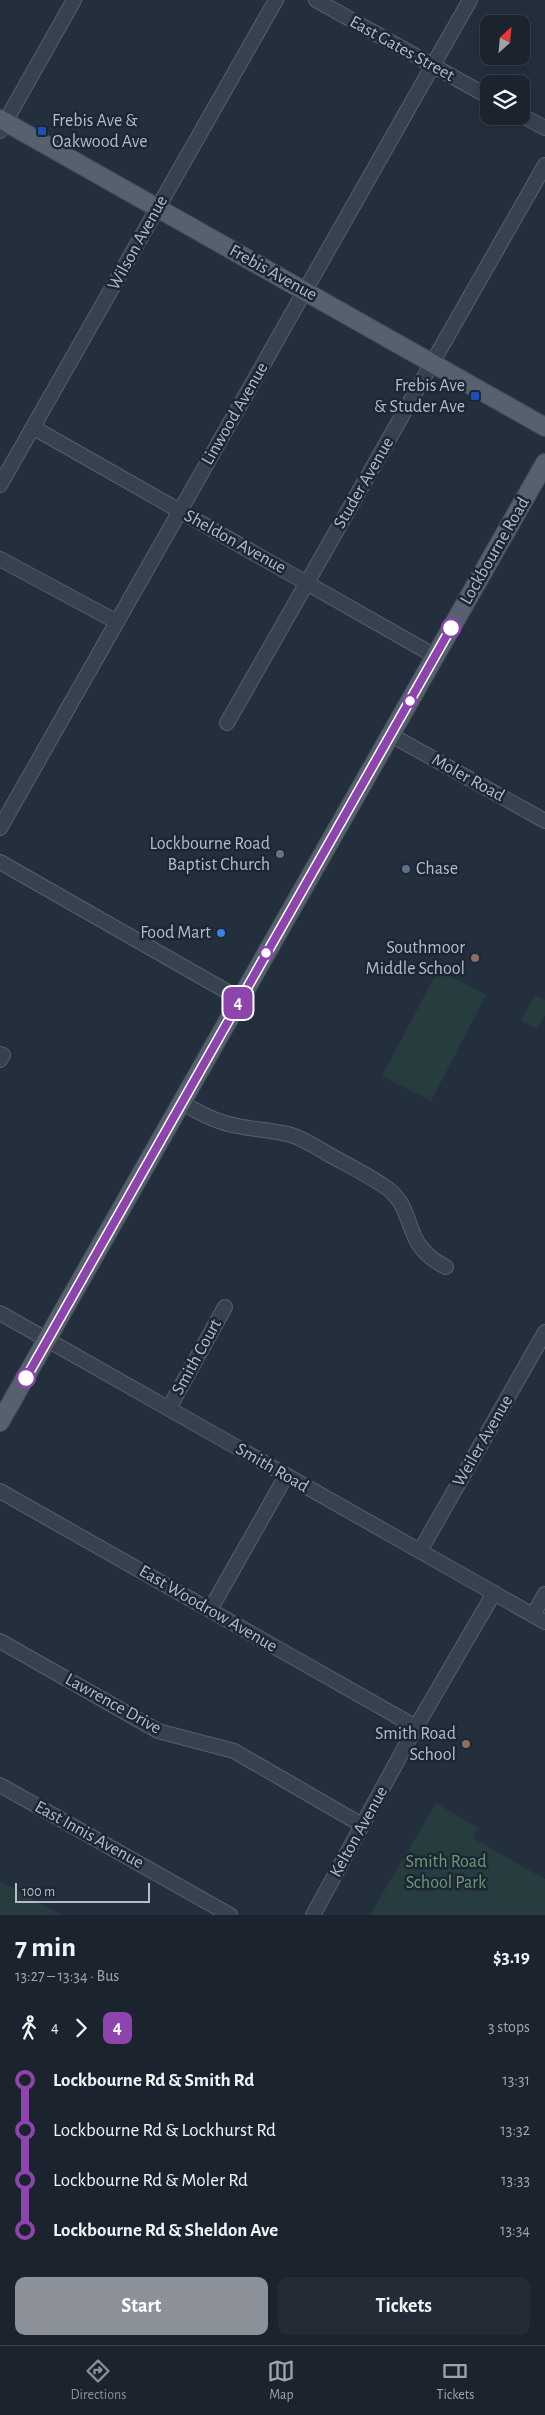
<!DOCTYPE html>
<meta charset="utf-8">
<style>
:root{--surface:#1b232e;--page:#242b36;--text:#f1f3f6;--muted:#a0a4aa;--line:#39404a;--accent:#8c9099}
body{margin:0;font-family:"Alegreya Sans",sans-serif;background:var(--page);color:var(--text);height:100vh;display:flex;flex-direction:column;font-size:19px;white-space:nowrap}
*{box-sizing:border-box;margin:0}
p{font-size:16px;color:var(--muted)}
.icon{flex:none;width:28px;height:28px;fill:none;stroke:currentColor;stroke-width:2;stroke-linecap:round;stroke-linejoin:round}
.map{position:relative;height:1915px;overflow:hidden}
.sheet{display:flex;flex-direction:column;background:var(--surface);flex:1}
.sheet>*{flex:none}
.badge{padding:0 10px;border-radius:8px;font-size:18px;line-height:32px}
.needle{width:32px;rotate:26deg}
.tools{position:absolute;left:480px;top:15px;display:grid;gap:10px}
.tools a{display:grid;place-items:center;width:50px;height:50px;border-radius:10px;background:var(--surface);box-shadow:0 2px 12px #0003,0 0 0 1px var(--line);font-size:25px}
.scale{position:absolute;left:15px;bottom:12px;width:135px;box-sizing:border-box;padding-left:5px;border:2px solid #b4bcc9;border-top:0;font-size:14px;line-height:18px;white-space:nowrap;color:#b4bcc9;-webkit-text-stroke:4px #1d2633;paint-order:stroke}
.map>.badge{position:absolute;translate:-50% -50%;box-shadow:0 0 0 2px #fff}
.legs{display:flex;align-items:center;gap:8px;height:55px;padding:0 15px;font-size:16px}
.legs p{margin-inline-start:auto}
.overview{display:flex;align-items:center;justify-content:space-between;height:85px;padding:0 15px}
h1{font-size:28px;font-weight:700;line-height:38px}
.primary-button{display:flex;gap:10px;margin-top:auto;padding:10px 15px}
.primary-button a{flex:1;height:58px;border-radius:10px;background:var(--accent);color:#fff;font-size:20px;font-weight:700;line-height:58px;text-align:center}
.primary-button a+a{background:var(--page);color:var(--text)}
ul{padding:0 15px;list-style:none}
li{display:flex;align-items:center;gap:18px;height:50px;font-size:19px}
li i{display:grid;place-items:center;width:8px;height:100%;margin:0 6px;background:currentColor}
li i::after{content:'';width:12px;height:12px;margin:-6px;border:4px solid;border-radius:50%;background:var(--surface)}
li p{margin-inline-start:auto}
li:first-child i{background:linear-gradient(#0000 50%,currentColor 0)}
li:last-child i{background:linear-gradient(currentColor 50%,#0000 0)}
.menu{display:flex;justify-content:space-around;align-items:center;height:70px;border-top:1px solid var(--line);background:var(--surface);font-size:14px;color:var(--muted)}
.menu a{display:grid;justify-items:center;gap:2px}
.menu .selected{color:var(--accent)}
.map>svg:first-child{display:block}
</style>
<div class="map">
<svg width="545" height="1915" viewBox="0 0 545 1915">
<rect width="100%" height="100%" fill="#242f3e"/>
<g fill="#263c3f">
<polygon points="438,970 486,995 431,1101 382,1076"/>
<polygon points="535,995 545,1000 545,1015 537,1029 521,1021"/>
<polygon points="436,1803 478,1828 473,1838 545,1879 545,1915 370,1915"/>
<polygon points="0,1881 61,1915 0,1915"/>
</g>
<g fill="none" stroke-linecap="round" stroke-linejoin="round">
<g stroke="#565f6c" stroke-width="16">
<g id="minor">
<polyline points="316,0 489,97"/>
<polyline points="521,115 545,128"/>
<polyline points="0,131 74,0"/>
<polyline points="34,428 435,656"/>
<polyline points="0,485 276,0"/>
<polyline points="0,559 117,622"/>
<polyline points="227,723 545,165"/>
<polyline points="391,735 545,821"/>
<polyline points="0,828 470,0"/>
<polyline points="0,862 240,999"/>
<polyline points="0,1054 3,1055 0,1060"/>
<path d="M182,1103C200,1113 218,1123 238,1126C255,1130 274,1130 291,1135C304,1139 316,1147 328,1154C346,1164 364,1173 381,1184C421,1208 397,1243 446,1267"/>
<polyline points="0,1313 545,1622"/>
<polyline points="169,1408 225,1307"/>
<polyline points="0,1491 416,1727"/>
<polyline points="420,1551 545,1332"/>
<polyline points="210,1610 286,1476"/>
<polyline points="533,1615 545,1594"/>
<polyline points="0,1641 158,1731 234,1751 362,1825"/>
<polyline points="0,1785 230,1915"/>
<polyline points="313,1915 416,1727 494,1593"/>
</g>
</g>
<g stroke="#414a57" stroke-width="20">
<g id="major">
<polyline points="0,119 545,427"/>
<polyline points="0,1422 545,463"/>
</g>
</g>
<use href="#minor" stroke="#38414e" stroke-width="14"/>
<use href="#major" stroke="#56606e" stroke-width="18"/>
</g>
<g fill="none" stroke-linecap="round" stroke-linejoin="round">
<g stroke="#fff" stroke-width="11">
<polyline id="line-1" points="26,1378 451,628"/>
</g>
<use href="#line-1" stroke="#8e44ad" stroke-width="8"/>
</g>
<g fill="#1a4fb4" stroke="#1d2633" stroke-width="2">
<rect x="37" y="126" width="10" height="10" rx="2.5"/>
<rect x="470" y="391" width="10" height="10" rx="2.5"/>
</g>
<g fill="#fff" stroke="#8e44ad" stroke-width="2.5">
<circle cx="451" cy="628" r="9"/>
<circle cx="410" cy="701" r="6"/>
<circle cx="266" cy="953" r="6"/>
<circle cx="26" cy="1378" r="9"/>
</g>
<circle fill="#6b7280" stroke="#1d2633" stroke-width="2" cx="280" cy="854" r="5"/>
<circle fill="#5c6f8a" stroke="#1d2633" stroke-width="2" cx="406" cy="869" r="5"/>
<circle fill="#3f7fe0" stroke="#1d2633" stroke-width="2" cx="221" cy="933" r="5"/>
<g fill="#8d6e63" stroke="#1d2633" stroke-width="2">
<circle cx="475" cy="958" r="5"/>
<circle cx="466" cy="1744" r="5"/>
</g>
<g text-anchor="middle" dominant-baseline="central" stroke-width="5" stroke-linejoin="round" paint-order="stroke">
<g font-size="18" fill="#b4bcc9" stroke="#1d2633">
<text transform="translate(402 49) rotate(29)">East Gates Street</text>
<text transform="translate(138 243) rotate(-61)">Wilson Avenue</text>
<text transform="translate(273 273) rotate(29)">Frebis Avenue</text>
<text transform="translate(235 414) rotate(-60)">Linwood Avenue</text>
<text transform="translate(364 483) rotate(-60)">Studer Avenue</text>
<text transform="translate(235 542) rotate(29)">Sheldon Avenue</text>
<text transform="translate(495 551) rotate(-60)">Lockbourne Road</text>
<text transform="translate(468 778) rotate(29)">Moler Road</text>
<text transform="translate(197 1357) rotate(-61)">Smith Court</text>
<text transform="translate(483 1441) rotate(-60)">Weiler Avenue</text>
<text transform="translate(272 1468) rotate(30)">Smith Road</text>
<text transform="translate(208 1609) rotate(30)">East Woodrow Avenue</text>
<text transform="translate(113 1704) rotate(29)">Lawrence Drive</text>
<text transform="translate(359 1832) rotate(-61)">Kelton Avenue</text>
<text transform="translate(89 1835) rotate(29)">East Innis Avenue</text>
</g>
<g font-size="18" fill="#b4bcc9" stroke="#1d2633" text-anchor="end">
<text x="52" y="121" text-anchor="start">Frebis Ave &amp;<tspan x="52" dy="21">Oakwood Ave</tspan></text>
<text x="465" y="386">Frebis Ave<tspan x="465" dy="21">&amp; Studer Ave</tspan></text>
<text x="270" y="844">Lockbourne Road<tspan x="270" dy="21">Baptist Church</tspan></text>
<text x="416" y="869" text-anchor="start">Chase</text>
<text x="211" y="933">Food Mart</text>
<text x="465" y="948">Southmoor<tspan x="465" dy="21">Middle School</tspan></text>
<text x="456" y="1734">Smith Road<tspan x="456" dy="21">School</tspan></text>
</g>
<g font-size="18" fill="#6b9a76" stroke="#1d2633">
<text x="446" y="1862">Smith Road<tspan x="446" dy="21">School Park</tspan></text>
</g>
</g>
</svg>
<div class="tools">
<a><svg class="needle" viewBox="-14 -14 28 28"><path d="M0-13l5 13h-10z" fill="#e53935"/><path d="M0 13l5-13h-10z" fill="#a0a4aa"/></svg></a>
<a><svg class="icon" aria-label="layers" viewBox="0 0 24 24"><path d="M12 4l9 5-9 5-9-5zM3 14l9 5 9-5"/></svg></a>
</div>
<div class="scale">100 m</div>
<b class="badge" style="left:238px;top:1003px;background:#8e44ad;color:#fff">4</b>
</div>
<section class="sheet">
<div class="overview"><div><h1>7 min</h1><p>13:27 – 13:34 · Bus</p></div><b>$3.19</b></div>
<div class="legs"><svg class="icon" aria-label="walk" viewBox="0 0 24 24"><circle cx="13" cy="4" r="2"/><path d="M13 8l-2 6 4 7M11 14l-3 7M7 12l3-4h3l4 4"/></svg>4<svg class="icon" aria-label="forward" viewBox="0 0 24 24"><path d="M9 5l7 7-7 7"/></svg><b class="badge" style="background:#8e44ad;color:#fff">4</b><p>3 stops</p></div>
<ul>
<li><i style="color:#8e44ad"></i><b>Lockbourne Rd &amp; Smith Rd</b><p>13:31</p></li>
<li><i style="color:#8e44ad"></i><span>Lockbourne Rd &amp; Lockhurst Rd</span><p>13:32</p></li>
<li><i style="color:#8e44ad"></i><span>Lockbourne Rd &amp; Moler Rd</span><p>13:33</p></li>
<li><i style="color:#8e44ad"></i><b>Lockbourne Rd &amp; Sheldon Ave</b><p>13:34</p></li>
</ul>
<div class="primary-button"><a>Start</a><a>Tickets</a></div>
</section>
<nav class="menu">
<a class="selected"><svg class="icon" aria-label="directions" viewBox="0 0 24 24"><path d="M12 3l9 9-9 9-9-9zM9 14v-3h6M13 9l2 2-2 2"/></svg>Directions</a>
<a><svg class="icon" aria-label="map" viewBox="0 0 24 24"><path d="M3 6l6-2 6 2 6-2v14l-6 2-6-2-6 2zM9 4v14M15 6v14"/></svg>Map</a>
<a><svg class="icon" aria-label="tickets" viewBox="0 0 24 24"><path d="M3 7h18v10H3zM15 7v10"/></svg>Tickets</a>
</nav>
